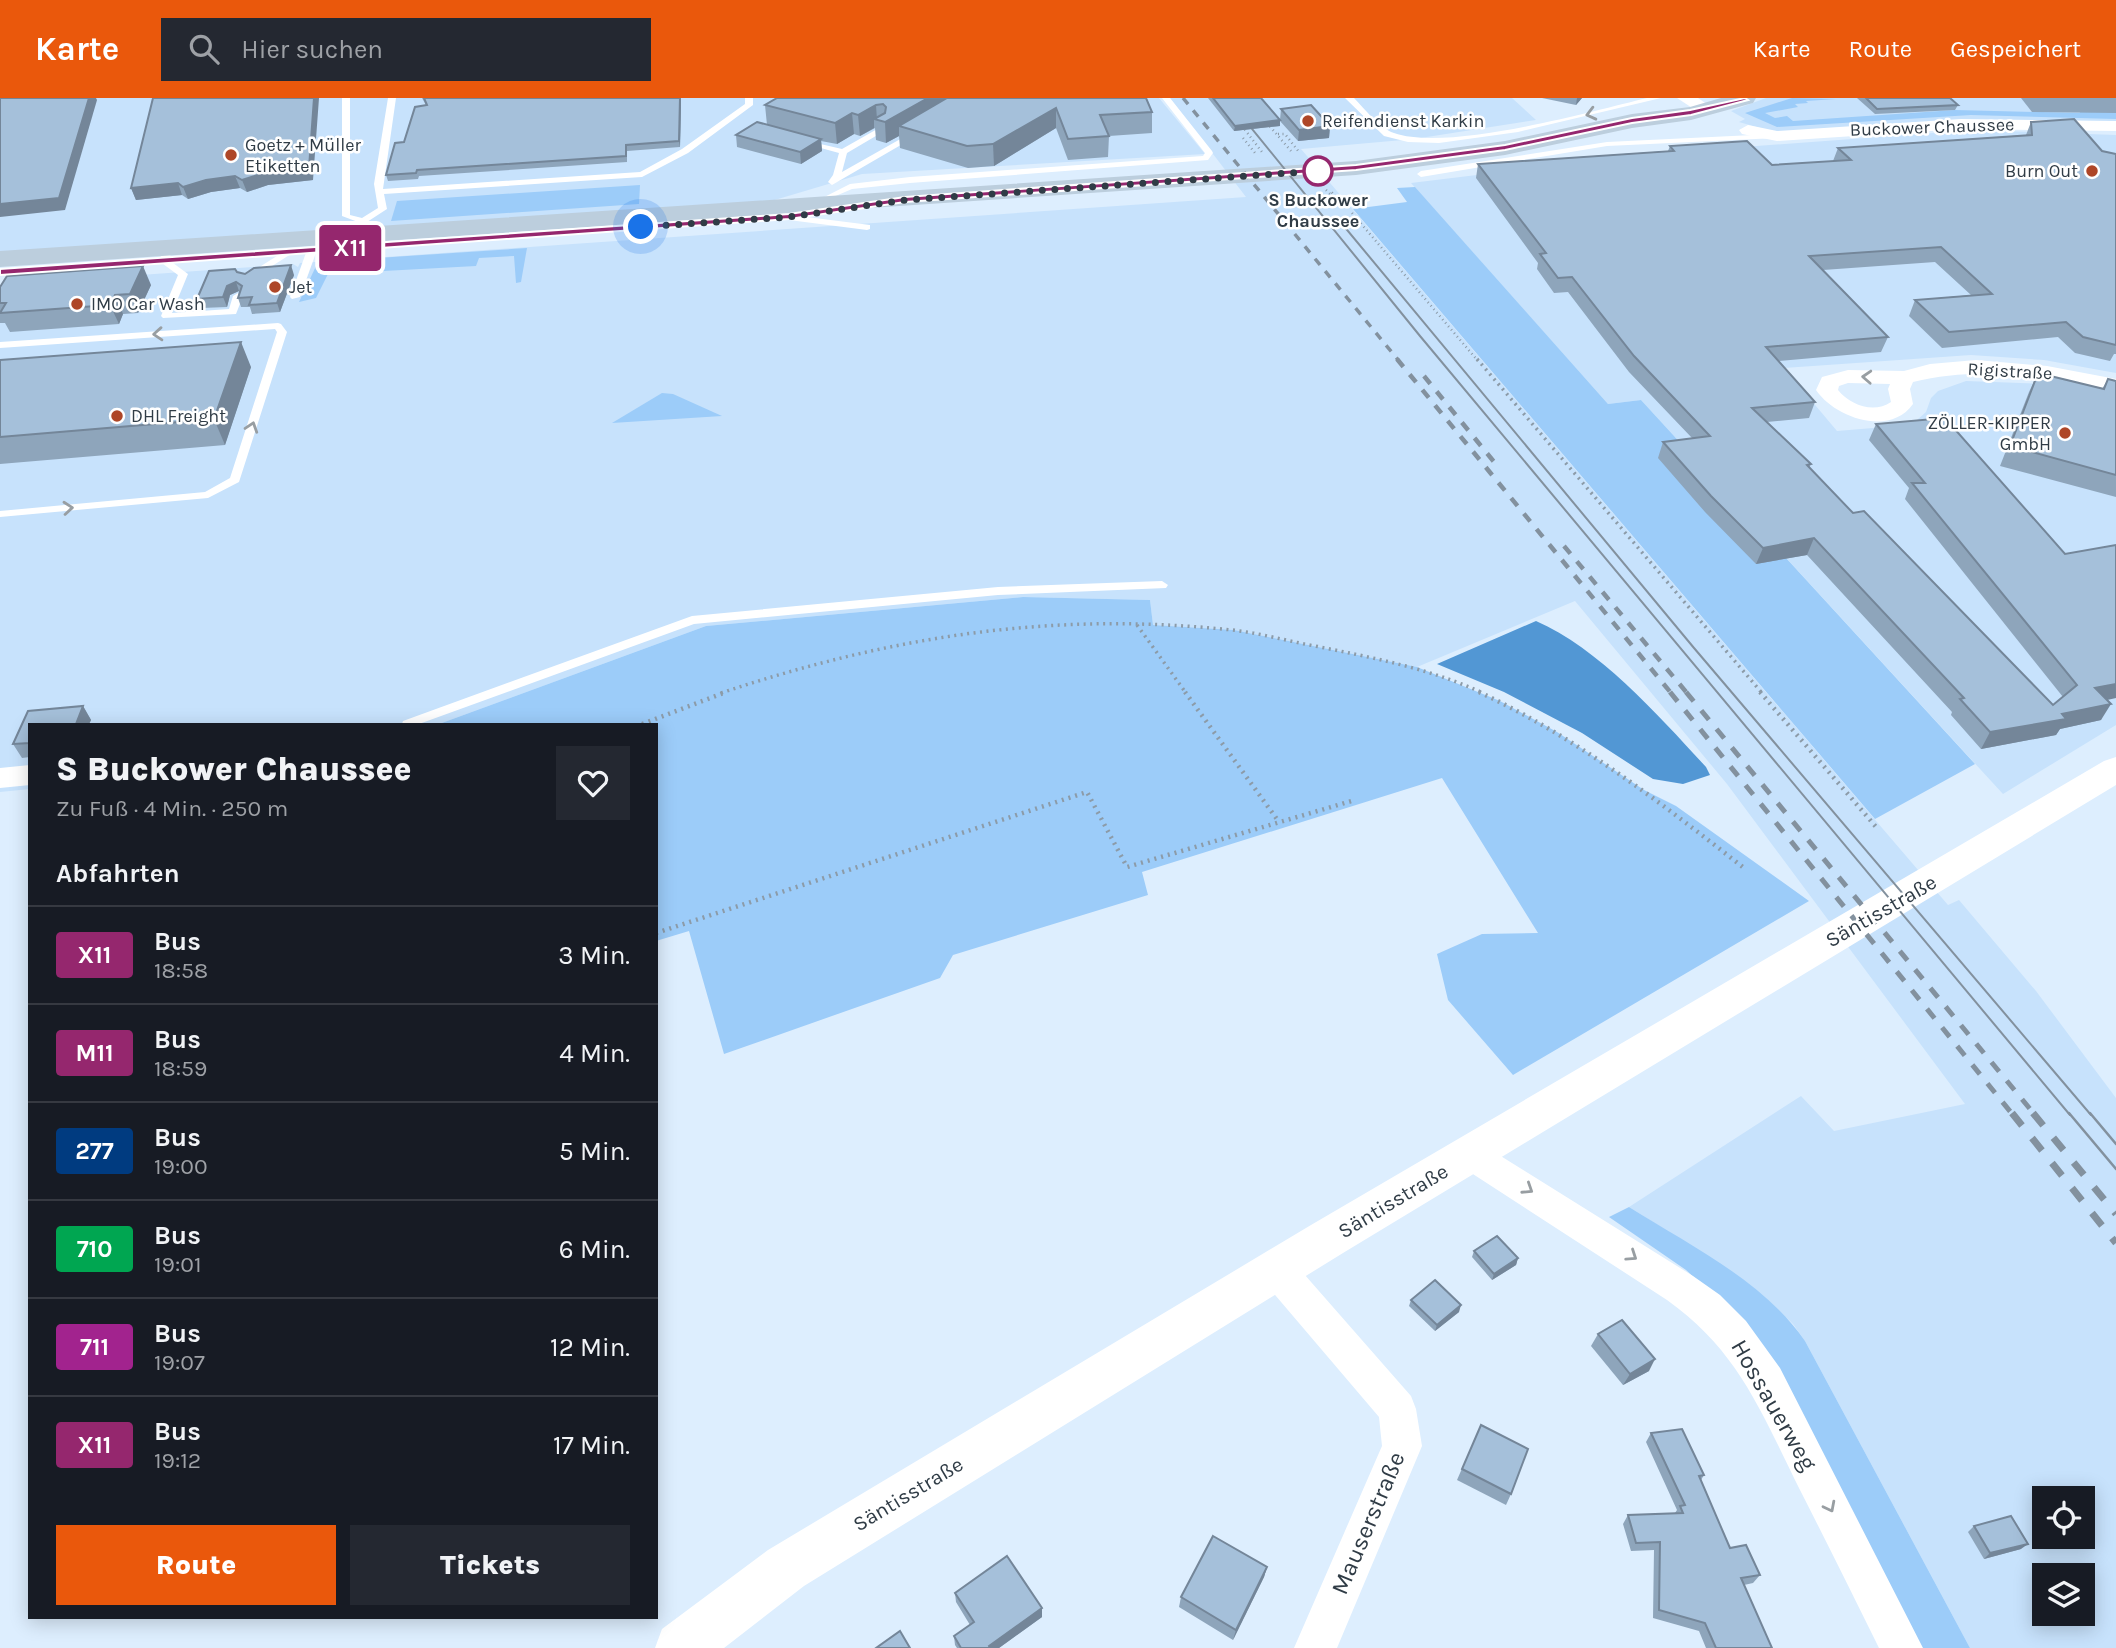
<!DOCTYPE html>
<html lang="de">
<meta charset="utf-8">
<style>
:root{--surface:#171b24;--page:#242831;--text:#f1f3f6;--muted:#9ea1a6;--line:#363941;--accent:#ea580c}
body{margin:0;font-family:Karla,sans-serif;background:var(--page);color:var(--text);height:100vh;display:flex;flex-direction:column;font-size:26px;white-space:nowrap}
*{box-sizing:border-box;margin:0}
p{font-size:23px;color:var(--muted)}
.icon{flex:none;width:38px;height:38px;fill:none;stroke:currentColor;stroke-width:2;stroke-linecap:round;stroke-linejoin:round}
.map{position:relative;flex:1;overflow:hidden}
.panel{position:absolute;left:28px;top:625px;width:630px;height:896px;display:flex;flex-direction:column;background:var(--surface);border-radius:0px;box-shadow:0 4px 18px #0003}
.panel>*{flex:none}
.badge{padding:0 14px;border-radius:5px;font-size:24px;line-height:46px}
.buttons{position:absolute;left:2032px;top:1388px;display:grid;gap:14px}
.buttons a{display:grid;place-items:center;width:63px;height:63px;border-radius:0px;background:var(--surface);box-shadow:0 4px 18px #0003;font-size:35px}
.you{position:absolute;width:35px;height:35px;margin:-18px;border:5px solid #fff;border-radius:50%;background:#1a73e8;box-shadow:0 0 0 10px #1a73e833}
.map>.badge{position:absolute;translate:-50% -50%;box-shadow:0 0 0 4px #fff}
h2{padding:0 28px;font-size:26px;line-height:63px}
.round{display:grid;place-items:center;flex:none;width:74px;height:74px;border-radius:0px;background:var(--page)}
.head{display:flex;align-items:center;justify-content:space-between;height:119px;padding:0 28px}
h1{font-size:33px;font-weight:800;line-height:52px}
.action{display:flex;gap:14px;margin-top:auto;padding:14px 28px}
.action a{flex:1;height:80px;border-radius:0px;background:var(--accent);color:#fff;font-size:28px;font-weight:800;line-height:80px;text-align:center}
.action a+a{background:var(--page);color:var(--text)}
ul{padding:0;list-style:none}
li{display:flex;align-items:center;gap:21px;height:98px;padding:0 28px;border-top:2px solid var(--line)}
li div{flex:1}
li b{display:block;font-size:26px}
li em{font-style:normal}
li .badge{min-width:77px;font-weight:700;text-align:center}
header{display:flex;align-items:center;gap:42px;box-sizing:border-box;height:98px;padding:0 35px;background:var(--accent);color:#fff}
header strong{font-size:33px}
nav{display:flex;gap:38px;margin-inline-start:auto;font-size:24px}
.search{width:490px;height:63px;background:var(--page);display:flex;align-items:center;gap:18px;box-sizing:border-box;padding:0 24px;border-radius:0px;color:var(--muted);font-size:26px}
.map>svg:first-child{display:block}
</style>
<header>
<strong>Karte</strong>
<div class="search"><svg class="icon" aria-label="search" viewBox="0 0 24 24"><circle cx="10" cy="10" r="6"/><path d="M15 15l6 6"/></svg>Hier suchen</div>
<nav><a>Karte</a><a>Route</a><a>Gespeichert</a></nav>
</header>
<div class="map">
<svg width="2116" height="1550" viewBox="0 0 2116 1550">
<rect width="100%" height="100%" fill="#ddeefe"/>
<g fill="#c7e2fc" fill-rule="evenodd">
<polygon points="0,0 1159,0 1205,56 862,76 768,104 0,154"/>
<path d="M1170,0H1512L1536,22L1414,41L1301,51L1948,807L1959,802L2036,893L2116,1000V1550H1970L1805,1243L1793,1226L1767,1201L1723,1168L1629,1109L1801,998L1834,1033L1965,1006L1727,686L1575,503L1417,569L1234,532L1153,527L1150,502L1023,499L706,528L439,626H30V691L0,694V187L293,166L298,169L300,165L1246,99ZM2044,1400H2082V1438H2044ZM2044,1477H2082V1516H2044Z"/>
<polygon points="1766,0 2116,0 2116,26 1774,34 1739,24 1745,21 1731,13"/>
<polygon points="1974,32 2116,37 2116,275 2044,262 1971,257 1784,270 1837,333 1897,328 1917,322 1926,314 1931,300 1938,293 1966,283 2044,286 2116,299 2116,627 2003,696 1641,302 1608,306 1411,85 1648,56"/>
</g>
<g fill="#9cccf9">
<polygon points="1792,0 1836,1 1806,3 1808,5 1795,6 1798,9 1765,15 1775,20 1787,18 1793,23 1955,12 2080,15 2076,0 2116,14 2116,21 1971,17 1777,29 1745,15"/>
<polygon points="640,87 639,106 391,123 397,103"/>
<polygon points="1415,89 1608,306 1641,302 1975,666 1875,721 1353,111 1407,104 1397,90"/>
<polygon points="527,150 521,184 516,185 514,158 479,160 476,168 328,176 316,200 299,204 318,164"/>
<polygon points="662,295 673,296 722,318 612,325"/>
<polygon points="1023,499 1150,502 1153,527 1234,532 1417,569 1500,603 1557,634 1644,692 1676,708 1809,803 1513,977 1448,902 1437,856 1482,836 1538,835 1442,680 1142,774 1148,797 953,857 940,880 724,956 689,833 656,843 656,626 439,626 706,528"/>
<path d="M1629,1109C1689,1147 1764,1183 1805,1243L1970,1550H1915L1741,1223L1686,1172L1609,1119Z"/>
</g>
<path fill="#5297d4" d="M1536,523C1599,550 1660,619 1706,669L1710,677L1683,686L1653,681L1582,635L1504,594L1437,566Z"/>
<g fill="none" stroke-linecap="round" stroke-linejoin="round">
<g stroke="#8c9ba8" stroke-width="2.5" stroke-dasharray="1 3.5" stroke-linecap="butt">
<polyline points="1267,25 1291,53"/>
<polyline points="1242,28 1262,54"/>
<polyline points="1278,36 1285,36 1299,54"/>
<polyline points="1243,40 1255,55"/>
<polyline points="1326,92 1340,105 1330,92"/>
<polyline points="1288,96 1298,109 1302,109 1292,96"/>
<polyline points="1352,115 1478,263"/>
</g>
<g stroke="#8c9ba8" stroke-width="3.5" stroke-dasharray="2 4.5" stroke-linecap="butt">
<polyline points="1477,261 1762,595"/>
<polyline points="1137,527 1186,595"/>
<path d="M721,595C892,538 1052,513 1232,532C1260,535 1287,543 1315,548C1374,560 1428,570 1483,595"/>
</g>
<g stroke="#8c9ba8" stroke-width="4.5" stroke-dasharray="2 5" stroke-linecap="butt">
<polyline points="1185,594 1279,724"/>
<path d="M1479,594C1576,639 1660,704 1744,770"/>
<polyline points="1760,594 1877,730"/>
<polyline points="642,626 726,594"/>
<polyline points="656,835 1087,694 1127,769 1355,702"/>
</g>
<g fill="#fff" fill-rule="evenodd">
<polygon points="342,0 350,0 350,117 362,120 378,110 374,86 388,0 396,0 383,91 640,74 682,51 745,6 745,0 753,0 753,7 688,55 642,79 384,96 387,111 367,124 361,149 356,152 351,149 358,124 342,118"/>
<polygon points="1162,0 1170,0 1212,53 1213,55 1208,62 910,85 852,91 817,106 799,118 870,127 870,131 867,132 789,122 785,119 850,86 910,79 1203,58 1205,55"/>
<path d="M1345,0H1354C1365,11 1379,30 1394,35C1448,54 1589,14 1647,0H1661L1518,34L1439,45L1408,44L1384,38Z"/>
<polygon points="879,30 886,32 847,55 842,74 911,35 918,37 832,87 828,84 833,77 839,55 799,44 803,42 842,51"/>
<polygon points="1774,36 1777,36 1777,40 1607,48 1421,79 1417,76 1421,73 1607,44"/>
<polygon points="165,148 173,150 169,162 188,176 172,215 229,211 233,198 238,195 243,198 236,216 163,220 161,218 178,177 159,163"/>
<polygon points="312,149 317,152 300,199 292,201 290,199 307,152"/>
<polygon points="288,151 293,154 291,156 250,182 242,180"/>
<polygon points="278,225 281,226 287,234 239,384 208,400 0,419 0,413 205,394 230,380 277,234 275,231 0,250 0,244"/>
<polygon points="1162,483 1168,487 1166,490 998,497 694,526 419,626 402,626 403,623 692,518 998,489"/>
</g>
<g fill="#fff" fill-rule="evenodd">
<polygon points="1677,0 1698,0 1714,11 1712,15 1700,15"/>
<polygon points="1961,21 2116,23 2116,33 1961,31 1777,43 1742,36 1739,32 1748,27 1777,33"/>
<path d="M1976,262L2047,268L2116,281V293C2049,279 1981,267 1913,284L1910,291L1913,306C1890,339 1835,320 1816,292L1822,279L1848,272L1904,273L1930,266ZM1848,285L1890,286L1888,291L1891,304C1874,316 1850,307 1838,292L1839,288Z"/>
<polygon points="30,667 30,687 0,690 0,670"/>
<path d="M1471,1042L1483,1047L1693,1178L1720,1197L1746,1223L1780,1270L1923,1550H1879C1853,1497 1827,1445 1800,1392C1762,1316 1739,1253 1667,1202L1459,1067L1454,1057L1459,1047Z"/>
<polygon points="1277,1156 1290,1160 1411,1298 1416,1311 1422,1348 1337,1550 1294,1550 1382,1348 1379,1319 1264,1184 1259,1172 1264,1160"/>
</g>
<polygon fill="#fff" fill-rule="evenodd" points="2116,659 2116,687 1343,1155 804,1488 724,1550 655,1550 662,1531 768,1452 1311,1127 2104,663"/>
<polygon fill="#bccedd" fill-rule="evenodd" points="1721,0 1756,0 1753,5 1691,22 1632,30 1505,57 1356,77 0,169 0,153 1356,63 1505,43 1632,16 1690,9"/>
<g stroke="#83919e" stroke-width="2">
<polyline points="1227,0 1420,238 2070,1017"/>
<polyline points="1338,121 1694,550 2091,1017"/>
</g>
<g stroke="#83919e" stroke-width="2.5">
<polyline points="2069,1015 2116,1071"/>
<polyline points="2090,1015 2116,1046"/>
</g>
<polyline stroke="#83919e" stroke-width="3.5" stroke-dasharray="8 8" stroke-linecap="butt" points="1183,0 1399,263"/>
<g stroke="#83919e" stroke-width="4.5" stroke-dasharray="10 10" stroke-linecap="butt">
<polyline points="1397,261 1671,595"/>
<polyline points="1424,278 1499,370"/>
<polyline points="1564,448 1687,595"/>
</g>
<g stroke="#83919e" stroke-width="5" stroke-dasharray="12 12" stroke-linecap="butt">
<polyline points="1670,594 2013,1017"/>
<polyline points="1686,594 2035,1017"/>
</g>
<g stroke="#83919e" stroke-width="7" stroke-dasharray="16 16" stroke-linecap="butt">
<polyline points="2012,1015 2116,1145"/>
<polyline points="2033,1015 2116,1116"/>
</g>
</g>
<g fill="#8ea5bb">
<polygon points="153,0 313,82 268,87 247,94 240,90 211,94 188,101 182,97 136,102 131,90"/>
<polygon points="422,0 681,0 680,49 627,53 627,64 419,78 418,81 388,83 386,77 426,7"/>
<polygon points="777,0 1152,14 1152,35 1109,38 1108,59 1068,62 1056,30 994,68 968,70 900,50 899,38 886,45 876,42 875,30 860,38 854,36 837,46 821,43 822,53 801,66 737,49 736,37 767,27 765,7"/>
<polygon points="1208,0 1261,0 1280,22 1281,11 1330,28 1329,40 1298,43 1280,23 1280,28 1234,33"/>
<polygon points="1542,0 1582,0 1576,7"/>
<polygon points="1857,0 1950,0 1958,7 1955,12 1875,16"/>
<polygon points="2021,0 2116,0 2116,15 2032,14"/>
<polygon points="2031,24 2102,53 2116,56 2116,256 2114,256 2110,263 2075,255 2058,239 1942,250 1909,218 1915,202 1971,197 1935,164 1823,172 1888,239 1881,254 1779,263 1815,304 1809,320 1767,324 1811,366 1809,370 1853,415 2053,607 2063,599 1905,401 1909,390 1869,342 1876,326 2107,602 2101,622 2060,631 2056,637 1981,651 1951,617 1952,614 1807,457 1756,466 1705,414 1658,360 1663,344 1692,340 1629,274 1568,194 1554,195 1537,171 1538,165 1476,80 1478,66 1668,53 1670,48 1772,67 1833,63 1838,50 2026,37"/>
<polygon points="237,174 245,176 294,177 280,214 252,216 250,209 241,209 238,200 239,193 230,197 227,209 201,210 197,201"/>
<polygon points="151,187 138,215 123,216 119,226 10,234 5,225 0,225 0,189"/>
<polygon points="0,262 251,269 225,347 0,366"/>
<polygon points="2038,275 2102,291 2108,281 2116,283 2116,399 2000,368 2029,294"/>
<polygon points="83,608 91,622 89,626 30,626 30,659 22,660 13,646 28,613"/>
<polygon points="1474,1153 1518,1160 1516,1167 1492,1182 1472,1159"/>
<polygon points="1411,1202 1459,1214 1435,1233 1409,1208"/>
<polygon points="1598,1236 1649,1273 1623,1287 1591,1248"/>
<polygon points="1481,1327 1511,1396 1506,1407 1457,1382"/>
<polygon points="1651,1335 1704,1377 1701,1382 1730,1450 1760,1477 1753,1485 1744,1487 1772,1550 1706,1550 1699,1533 1653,1520 1654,1452 1631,1453 1623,1426 1628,1417 1675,1415 1677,1412 1646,1344"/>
<polygon points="1974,1428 2021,1451 1984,1461 1968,1434"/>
<polygon points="1267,1469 1264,1479 1233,1542 1179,1509 1181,1499"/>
<polygon points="955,1495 1042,1519 999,1550 957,1550 955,1547 954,1538 970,1527 956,1504"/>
</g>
<g fill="#748699">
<polygon points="89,0 96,0 97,2 65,112 0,119 0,106"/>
<polygon points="314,0 319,0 313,82 268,87 247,94 242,82"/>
<polygon points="680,0 681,0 680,49 679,43"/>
<polygon points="928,0 954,0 899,28 899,38 886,45 885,24"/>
<polygon points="1577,0 1582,0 1576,7"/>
<polygon points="876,7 877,22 874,21 874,30 860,38 858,17"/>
<polygon points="1056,10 1056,30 994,68 993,46"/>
<polygon points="852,15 854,36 837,46 835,25"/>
<polygon points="1280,22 1280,28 1234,33 1235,28"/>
<polygon points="1330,28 1329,40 1298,43 1299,32"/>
<polygon points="821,41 822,53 801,66 800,54"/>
<polygon points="235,78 240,90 211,94 188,101 183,89 206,82"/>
<polygon points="178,85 182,97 136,102 131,90"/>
<polygon points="291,167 294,177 280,214 277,205"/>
<polygon points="143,168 151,187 138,215 130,196"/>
<polygon points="236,184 239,193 230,197 227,209 223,199 227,188"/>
<polygon points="115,197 123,216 119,226 110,207"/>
<polygon points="241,244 251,269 225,347 214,321"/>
<polygon points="1814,440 1807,457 1756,466 1763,450"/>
<polygon points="2116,586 2116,600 2085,607 2095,590"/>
<polygon points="2111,606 2101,622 2060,631 2056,637 1981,651 1990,634 2062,616"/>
<polygon points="83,608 91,622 89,626 76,626"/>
<polygon points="1518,1160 1516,1167 1492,1182 1494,1176"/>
<polygon points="1461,1207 1459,1214 1435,1233 1437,1227"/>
<polygon points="1655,1261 1649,1273 1623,1287 1630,1276"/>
<polygon points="2028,1446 2021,1451 1984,1461 1990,1455"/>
<polygon points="1267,1469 1264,1479 1233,1542 1236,1532"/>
<polygon points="1042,1510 1042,1519 999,1550 989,1550 989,1548"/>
</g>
<g fill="#a5c0da" stroke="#748699" stroke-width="2">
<polygon points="0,0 89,0 59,100 0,106"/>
<polygon points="153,0 314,0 309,70 264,75 242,82 235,78 206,82 183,89 178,85 131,90"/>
<polygon points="424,0 680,0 679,43 626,47 626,58 417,72 416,75 386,77 395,45 404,44 415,9 427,7"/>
<polygon points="777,0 928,0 885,24 874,21 885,15 886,9 883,6 876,7 858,17 852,15 835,25 765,7"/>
<polygon points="947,0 1146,0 1152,14 1100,17 1109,38 1068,41 1056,10 993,46 967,48 899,28"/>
<polygon points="1213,0 1261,0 1280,22 1235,28"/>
<polygon points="1866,0 1950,0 1958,7 1877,11"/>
<polygon points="1311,7 1330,28 1299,32 1281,11"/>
<polygon points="2074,21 2102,53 2116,56 2116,247 2083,239 2066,224 1949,234 1915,202 1992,196 1941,149 1809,158 1888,239 1766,249 1815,304 1752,310 1811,366 1807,367 1853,415 1864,413 2053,607 2077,587 1912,385 1925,385 1876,326 1945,320 2065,456 2116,447 2116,586 2095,590 2111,606 2062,616 2066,621 1990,634 1960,601 1964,600 1814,440 1763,450 1711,398 1663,344 1710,338 1634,258 1572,179 1558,180 1540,156 1546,155 1478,66 1674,53 1670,48 1747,43 1772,67 1851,62 1838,50 2032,37 2031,24"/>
<polygon points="757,24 821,41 800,54 736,37"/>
<polygon points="291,167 277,205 249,207 252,199 238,200 242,188 236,184 227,188 223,199 197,201 209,173 235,171 237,174 245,176 254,170"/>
<polygon points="143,168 130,196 115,197 110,207 0,215 6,205 0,205 0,189 7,178"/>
<polygon points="241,244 214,321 0,339 0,262"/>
<polygon points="2038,275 2104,291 2108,281 2116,283 2116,377 2010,348"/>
<polygon points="83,608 76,626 30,626 30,645 13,646 28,613"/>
<polygon points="1497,1138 1518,1160 1494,1176 1474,1153"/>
<polygon points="1435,1182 1461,1207 1437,1227 1411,1202"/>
<polygon points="1622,1222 1655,1261 1630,1276 1598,1236"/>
<polygon points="1481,1327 1528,1351 1511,1396 1462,1371"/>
<polygon points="1682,1331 1704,1377 1699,1378 1730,1450 1746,1447 1760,1477 1741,1480 1772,1550 1716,1550 1705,1525 1659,1512 1660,1444 1636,1445 1628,1417 1683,1415 1680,1408 1685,1407 1651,1335"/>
<polygon points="2011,1418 2028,1446 1990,1455 1974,1428"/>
<polygon points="1213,1438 1267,1469 1236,1532 1181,1499"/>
<polygon points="1007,1458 1042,1510 989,1548 990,1550 961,1550 954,1538 974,1524 955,1495"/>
<polygon points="900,1533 910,1550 876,1550"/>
</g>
<defs><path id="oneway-chevron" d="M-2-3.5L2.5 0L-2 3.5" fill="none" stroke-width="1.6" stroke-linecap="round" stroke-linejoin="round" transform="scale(1.75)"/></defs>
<g stroke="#989ea2">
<use href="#oneway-chevron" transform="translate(1591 16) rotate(166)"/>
<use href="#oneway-chevron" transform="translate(158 236) rotate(176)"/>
<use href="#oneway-chevron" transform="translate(1867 279) rotate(-177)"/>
<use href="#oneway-chevron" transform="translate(252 329) rotate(-72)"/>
<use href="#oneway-chevron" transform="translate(68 410) rotate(-5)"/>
<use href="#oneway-chevron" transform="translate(1528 1091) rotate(33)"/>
<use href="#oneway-chevron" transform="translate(1632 1158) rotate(34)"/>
<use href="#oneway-chevron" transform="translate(1830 1409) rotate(63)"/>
</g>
<polygon fill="#95276e" stroke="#fff" stroke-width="2" points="1745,0 1748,2 1691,17 1632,25 1505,52 1356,72 905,104 789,121 0,177 0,171 789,116 905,99 1356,67 1505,47 1632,20 1690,12"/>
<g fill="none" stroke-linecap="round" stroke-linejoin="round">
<polyline stroke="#303c46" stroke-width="7" stroke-dasharray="0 12.6" points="641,129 789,119 905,102 1318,73"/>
</g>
<g fill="#ae4627" stroke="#fff" stroke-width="2.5">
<circle cx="1308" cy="23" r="7"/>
<circle cx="231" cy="57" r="7"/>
<circle cx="2092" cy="73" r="7"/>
<circle cx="275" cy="189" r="7"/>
<circle cx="77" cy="206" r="7"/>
<circle cx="117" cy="318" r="7"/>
<circle cx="2065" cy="335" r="7"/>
</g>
<circle fill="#fff" stroke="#95276e" stroke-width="3.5" cx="1318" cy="73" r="14"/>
<g text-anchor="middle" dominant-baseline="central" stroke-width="5" stroke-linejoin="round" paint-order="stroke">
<g font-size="18" fill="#303c46" stroke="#fff" text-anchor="start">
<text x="1322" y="23">Reifendienst Karkin</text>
<text x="245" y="47">Goetz + Müller<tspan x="245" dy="21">Etiketten</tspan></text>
<text x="2078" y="73" text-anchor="end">Burn Out</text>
<text x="289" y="189">Jet</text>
<text x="91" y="206">IMO Car Wash</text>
<text x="131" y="318">DHL Freight</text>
<text x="2051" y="325" text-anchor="end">ZÖLLER-KIPPER<tspan x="2051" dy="21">GmbH</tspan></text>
</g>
<g font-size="18" fill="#303c46" stroke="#fff">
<text transform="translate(1932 29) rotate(-2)">Buckower Chaussee</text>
<text transform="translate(2010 273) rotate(3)">Rigistraße</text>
</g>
<g font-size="18" font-weight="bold" fill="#303c46" stroke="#fff">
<text x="1318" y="102">S Buckower<tspan x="1318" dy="21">Chaussee</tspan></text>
</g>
<g font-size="21" fill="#303c46" stroke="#fff">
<text transform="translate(1881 813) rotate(-30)">Säntisstraße</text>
<text transform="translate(1393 1103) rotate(-31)">Säntisstraße</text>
<text transform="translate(908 1396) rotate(-31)">Säntisstraße</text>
</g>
<g font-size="24" fill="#303c46" stroke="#fff">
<text transform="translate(1774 1307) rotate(60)">Hossauerweg</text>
<text transform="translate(1368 1425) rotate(-67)">Mauserstraße</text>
</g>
</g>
</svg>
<div class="buttons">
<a><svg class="icon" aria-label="locate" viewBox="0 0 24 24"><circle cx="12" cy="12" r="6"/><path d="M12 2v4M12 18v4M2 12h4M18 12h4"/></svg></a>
<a><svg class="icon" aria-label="layers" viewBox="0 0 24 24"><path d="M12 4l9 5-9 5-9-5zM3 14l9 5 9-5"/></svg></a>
</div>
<div class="you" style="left:641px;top:129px"></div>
<b class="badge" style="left:350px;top:150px;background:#95276e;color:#fff">X11</b>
<section class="panel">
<div class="head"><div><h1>S Buckower Chaussee</h1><p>Zu Fuß · 4 Min. · 250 m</p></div><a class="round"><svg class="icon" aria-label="heart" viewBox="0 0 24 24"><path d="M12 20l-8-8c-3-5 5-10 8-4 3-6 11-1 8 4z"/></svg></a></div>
<h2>Abfahrten</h2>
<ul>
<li><span class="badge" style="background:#95276e;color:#fff">X11</span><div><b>Bus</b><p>18:58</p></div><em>3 Min.</em></li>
<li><span class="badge" style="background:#95276e;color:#fff">M11</span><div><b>Bus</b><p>18:59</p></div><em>4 Min.</em></li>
<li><span class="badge" style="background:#003b80;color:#fff">277</span><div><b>Bus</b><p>19:00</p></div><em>5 Min.</em></li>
<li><span class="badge" style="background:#00a651;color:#fff">710</span><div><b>Bus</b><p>19:01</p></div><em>6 Min.</em></li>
<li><span class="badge" style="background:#a2238e;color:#fff">711</span><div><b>Bus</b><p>19:07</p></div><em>12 Min.</em></li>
<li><span class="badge" style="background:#95276e;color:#fff">X11</span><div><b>Bus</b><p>19:12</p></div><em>17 Min.</em></li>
</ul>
<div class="action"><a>Route</a><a>Tickets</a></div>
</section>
</div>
